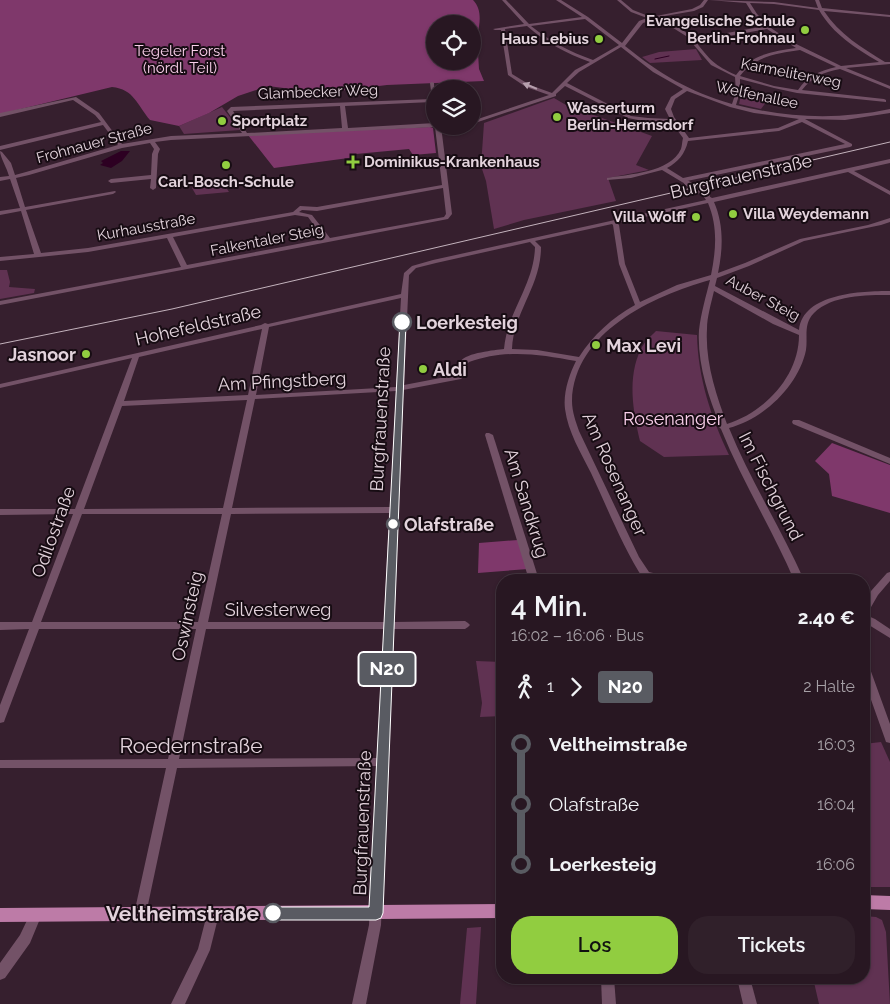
<!DOCTYPE html>
<html lang="de">
<meta charset="utf-8">
<style>
:root{--surface:#281722;--page:#30202a;--text:#f1f3f6;--muted:#a59fa5;--line:#443640;--accent:#91cd40}
body{margin:0;font-family:Raleway,sans-serif;background:var(--page);color:var(--text);height:100vh;display:flex;flex-direction:column;font-size:19px;white-space:nowrap}
*{box-sizing:border-box;margin:0}
p{font-size:16px;color:var(--muted)}
.icon{flex:none;width:28px;height:28px;fill:none;stroke:currentColor;stroke-width:2;stroke-linecap:round;stroke-linejoin:round}
.map{position:relative;flex:1;overflow:hidden}
.panel{position:absolute;left:496px;top:574px;width:374px;height:410px;display:flex;flex-direction:column;background:var(--surface);border-radius:20px;box-shadow:0 1px 4px #0004,0 0 0 1px var(--line)}
.panel>*{flex:none}
.badge{padding:0 10px;border-radius:4px;font-size:18px;line-height:32px}
.controls{position:absolute;left:426px;top:15px;display:grid;gap:10px}
.controls a{display:grid;place-items:center;width:55px;height:55px;border-radius:50%;background:var(--surface);box-shadow:0 1px 4px #0004,0 0 0 1px var(--line);font-size:25px}
.map>.badge{position:absolute;translate:-50% -50%;box-shadow:0 0 0 2px #fff}
.legs{display:flex;align-items:center;gap:8px;height:55px;padding:0 15px;font-size:16px}
.legs p{margin-inline-start:auto}
.headline{display:flex;align-items:center;justify-content:space-between;height:85px;padding:0 15px}
h1{font-size:28px;font-weight:600;line-height:38px}
.primary-button{display:flex;gap:10px;margin-top:auto;padding:10px 15px}
.primary-button a{flex:1;height:58px;border-radius:20px;background:var(--accent);color:#111;font-size:20px;font-weight:600;line-height:58px;text-align:center}
.primary-button a+a{background:var(--page);color:var(--text)}
ul{padding:0 15px;list-style:none}
li{display:flex;align-items:center;gap:18px;height:60px;font-size:19px}
li i{display:grid;place-items:center;width:8px;height:100%;margin:0 6px;background:currentColor}
li i::after{content:'';width:12px;height:12px;margin:-6px;border:4px solid;border-radius:50%;background:var(--surface)}
li p{margin-inline-start:auto}
li:first-child i{background:linear-gradient(#0000 50%,currentColor 0)}
li:last-child i{background:linear-gradient(currentColor 50%,#0000 0)}
.map>svg:first-child{display:block}
</style>
<div class="map">
<svg width="890" height="1004" viewBox="0 0 890 1004">
<rect width="100%" height="100%" fill="#361f2e"/>
<g fill="#603252">
<polygon points="696,49 702,60 650,63 642,57 659,52"/>
<polygon points="741,95 769,98 761,109 739,104"/>
<polygon points="554,98 566,105 652,136 636,165 649,170 608,178 616,201 524,220 494,229 486,181 481,166 484,123"/>
<polygon points="222,107 240,130 184,134 179,126"/>
<polygon points="222,181 229,192 196,195 192,188 197,184"/>
<polygon points="0,270 7,270 10,282 9,287 35,289 34,293 0,299"/>
<path d="M656,331L697,335C698,378 711,417 729,455L664,457L640,441C633,411 627,377 641,349C644,342 651,336 656,331Z"/>
<polygon points="476,661 502,662 502,716 480,717 482,703"/>
<polygon points="881,742 890,762 890,887 864,887 864,744"/>
<polygon points="864,916 876,917 882,920 886,932 890,1004 819,1004 813,978 864,978"/>
<polygon points="481,927 476,1004 460,1004 467,928"/>
</g>
<g fill="#7f386b" fill-rule="evenodd">
<path d="M0,0H473C485,12 478,32 474,47L478,53L479,69L484,81L387,85L322,93L268,86L238,96L209,113L179,126L150,120C137,105 134,89 112,87L0,114ZM435,24H472V61H435Z"/>
<polygon points="430,127 433,128 436,153 413,155 409,149 356,154 356,157 274,168 248,135"/>
<polygon points="832,443 890,465 890,513 832,496 829,474 815,461"/>
<polygon points="518,540 528,569 478,573 479,543"/>
</g>
<polygon fill="#2d0022" points="121,151 130,151 122,161 111,168 100,165 103,163 101,161"/>
<g fill="none" stroke-linecap="round" stroke-linejoin="round">
<polyline stroke="#2d0022" stroke-width="1" points="655,59 669,56"/>
<g fill="#735267" fill-rule="evenodd">
<path d="M502,0H506L529,24L582,17L556,0H561L588,17L622,43L639,21L647,18L631,12L617,0H621L633,10L651,17L692,9L700,5L704,0H708L703,7L694,11L659,17L679,27L694,39L765,26L754,16L746,3L709,0L774,2L818,8L815,0H819L822,8L890,15V17L824,11C839,34 862,48 885,62H890V64L846,68L890,86V89L840,69C824,72 812,77 802,90L884,99L886,100V102L797,93L774,88L740,79V92L736,105C788,118 838,120 890,109V113L845,120L805,119L852,144V146L850,147L687,181L690,183L687,185L662,170L631,178L607,180V178C629,174 670,173 681,149C682,146 682,142 683,138L672,123L648,122L628,118L565,86L556,94V96L472,124V121L549,95L526,87L508,75L501,30H495L493,29L524,24ZM750,3L774,4L819,10C833,34 855,48 879,62L841,66L833,62L790,41L771,28L757,14ZM585,19L619,45L593,60C570,52 550,41 531,26ZM655,19L670,26L686,36L711,65L735,77L736,92L732,104C688,91 660,74 625,46L643,23ZM527,26C545,42 567,54 590,62L575,70L552,93L530,85L512,74L505,29ZM767,29L796,48C773,51 750,55 736,75C714,65 710,60 696,42ZM621,47L653,72L683,89L671,97L665,109L670,119L648,118L631,116L567,83L579,72ZM800,50L836,67C820,71 807,76 798,90L774,86L740,76C754,57 777,53 800,50ZM687,91L730,107L754,113L799,119L778,128L689,138L674,117L671,109L675,99ZM802,122L845,144L683,178L667,168C678,162 685,154 688,141L779,131Z"/>
<path d="M432,82L434,83L435,107L432,105V102L345,106L348,128L435,123V126H441L452,214L448,219L0,305V301L181,267L167,238L88,252L0,261V257L34,254L21,211L0,215V211L20,208L10,179L0,181V177L9,176C7,168 0,157 0,151L2,152L11,163L15,175L26,172L118,145L103,125L0,150V146L101,122L95,115L73,100L0,117V113L76,97L99,113L122,144L171,136L242,133L227,111L231,107L432,99L430,83ZM340,106L342,128L247,133L233,111ZM435,127L442,185L317,207L300,206L293,212L88,248L41,253L26,210L113,194L116,192L115,191L25,207L16,178L29,175L122,148L150,143L154,149L152,154L151,175L111,179L108,181L111,183L151,179L150,188L153,190L156,188L158,154L160,149L155,142L171,140ZM443,188L446,214L444,217L330,238L312,215L299,212L302,210L317,211ZM295,215L308,217L324,239L187,265L173,237Z"/>
<polygon points="472,97 481,99 472,101"/>
<path d="M890,159V163L854,171L890,191V195L848,172L714,202C724,225 723,249 718,273L745,263L800,239L868,225L890,218V222L881,225L804,241L749,266L717,278L715,286L799,330C803,293 862,291 890,291V295C866,295 832,295 814,313C803,324 808,337 806,350C799,385 764,419 729,428C750,480 781,528 804,580H794C772,529 742,481 721,429L719,427L720,425C708,396 697,362 699,330C701,313 706,296 710,280C653,296 574,332 572,401C572,412 576,422 579,431L639,557L649,572L674,578L676,580H644C622,546 608,509 591,473C581,453 568,432 565,409C563,393 569,375 576,361C538,354 506,349 469,362L467,364L466,374L461,379L403,390L394,622L465,621L468,623L470,625L468,627L465,629H394L381,925L366,1004H352L369,925L377,766L177,768L146,914L144,918L140,920L136,918L134,914L166,768H0V760L168,759L196,629H39L5,719L4,722L0,723V705L29,629L0,630V622H32L73,514L0,515V509H75L132,358L0,388V384L261,325L265,323L268,324L401,294L404,273L412,266L433,260L706,200L704,197L707,195L712,198ZM708,203C718,227 716,250 711,275L677,285L640,302L625,264L619,225L617,223ZM612,224L613,225L619,264L635,305C612,318 593,335 579,357L537,350L512,349C514,311 541,286 541,247L535,241ZM530,242L535,247C534,285 507,312 504,349C495,350 466,353 461,361C458,364 459,369 458,373L456,375L404,385L409,275L416,268L436,263ZM714,291L773,324L799,335C799,376 765,412 727,424C716,395 705,361 707,329C707,317 711,304 714,291ZM401,298L396,387L256,395L269,327ZM262,329L248,395L124,401L139,357ZM396,391L390,507L232,508L255,399ZM247,400L223,508L84,509L122,406ZM389,513L384,622H208L231,514ZM82,514H222L198,622H41ZM206,629H384L377,758L179,759Z"/>
<polygon points="793,420 799,420 890,458 890,464 793,424 792,422"/>
<polygon points="486,433 489,433 493,435 539,580 529,580 485,435"/>
<polygon points="890,572 890,581 878,595 867,614 866,615 875,619 890,629 890,638 864,622 864,603 871,591 887,573"/>
<polygon points="864,662 868,663 869,666 890,724 890,743 886,742 885,739 864,680"/>
<polygon points="36,908 40,910 42,914 30,943 5,978 0,980 0,963 20,935 32,910"/>
<polygon points="213,908 217,910 219,914 210,950 185,1004 171,1004 198,949 207,914 209,910"/>
<polygon points="601,978 614,978 616,1004 602,1004"/>
<polygon points="737,978 750,978 757,1004 743,1004"/>
</g>
<g fill="#bd7ba7" fill-rule="evenodd">
<polygon points="864,895 890,896 890,910 864,909"/>
<polygon points="502,904 502,918 0,922 0,908"/>
</g>
<polyline stroke="#c4b3bd" stroke-width="1" points="0,344 172,309 890,142"/>
<polyline stroke="#735267" stroke-width="5.5" points="687,183 707,196"/>
</g>
<defs><path id="oneway-solid" d="M-6-.8H1V-3.2L6.5 0L1 3.2V.8H-6Z" transform="scale(1.25)"/></defs>
<use fill="#b69fad" href="#oneway-solid" transform="translate(530 86) rotate(-158)"/>
<polygon fill="#595b62" stroke="#fff" points="400,320 406,322 383,913 381,918 376,920 273,920 268,918 266,913 268,909 273,907 369,907"/>
<g fill="#91cd40" stroke="#170c13" stroke-width="2">
<circle cx="805" cy="30" r="5"/>
<circle cx="599" cy="39" r="5"/>
<circle cx="557" cy="117" r="5"/>
<circle cx="222" cy="121" r="5"/>
<path d="M350.5 154.5h5v5h5v5h-5v5h-5v-5h-5v-5h5z"/>
<circle cx="226" cy="165" r="5"/>
<circle cx="733" cy="214" r="5"/>
<circle cx="696" cy="217" r="5"/>
<circle cx="596" cy="345" r="5"/>
<circle cx="86" cy="354" r="5"/>
<circle cx="423" cy="369" r="5"/>
</g>
<g fill="#fff" stroke="#595b62" stroke-width="2.5">
<circle cx="402" cy="322" r="9"/>
<circle cx="393" cy="524" r="6"/>
<circle cx="273" cy="913" r="9"/>
</g>
<g text-anchor="middle" dominant-baseline="central" stroke-width="4" stroke-linejoin="round" paint-order="stroke">
<g font-size="15" font-weight="bold" fill="#e3d3dc" stroke="#170c13" text-anchor="start">
<text x="795" y="21" text-anchor="end">Evangelische Schule<tspan x="795" dy="17">Berlin-Frohnau</tspan></text>
<text x="589" y="39" text-anchor="end">Haus Lebius</text>
<text x="567" y="108">Wasserturm<tspan x="567" dy="17">Berlin-Hermsdorf</tspan></text>
<text x="232" y="121">Sportplatz</text>
<text x="364" y="162">Dominikus-Krankenhaus</text>
<text x="226" y="182" text-anchor="middle">Carl-Bosch-Schule</text>
<text x="743" y="214">Villa Weydemann</text>
<text x="686" y="217" text-anchor="end">Villa Wolff</text>
</g>
<g font-size="15" fill="#f9cfea" stroke="#170c13">
<text x="180" y="51">Tegeler Forst<tspan x="180" dy="17">(nördl. Teil)</tspan></text>
</g>
<g font-size="15" fill="#e3d3dc" stroke="#170c13">
<text transform="translate(791 73) rotate(11)">Karmeliterweg</text>
<text transform="translate(318 92) rotate(-2)">Glambecker Weg</text>
<text transform="translate(757 95) rotate(12)">Welfenallee</text>
<text transform="translate(94 143) rotate(-15)">Frohnauer Straße</text>
<text transform="translate(146 227) rotate(-10)">Kurhausstraße</text>
<text transform="translate(267 240) rotate(-11)">Falkentaler Steig</text>
<text transform="translate(763 298) rotate(28)">Auber Steig</text>
</g>
<g font-size="18" fill="#e3d3dc" stroke="#170c13">
<text transform="translate(741 176) rotate(-13)">Burgfrauenstraße</text>
<text transform="translate(198 325) rotate(-13)">Hohefeldstraße</text>
<text transform="translate(282 381) rotate(-3)">Am Pfingstberg</text>
<text transform="translate(380 419) rotate(-87)">Burgfrauenstraße</text>
<text transform="translate(615 474) rotate(66)">Am Rosenanger</text>
<text transform="translate(771 486) rotate(63)">Im Fischgrund</text>
<text transform="translate(527 503) rotate(73)">Am Sandkrug</text>
<text transform="translate(53 532) rotate(-70)">Odilostraße</text>
<text x="278" y="609">Silvesterweg</text>
<text transform="translate(187 616) rotate(-78)">Oswinsteig</text>
<text transform="translate(362 823) rotate(-88)">Burgfrauenstraße</text>
</g>
<g font-size="18" font-weight="bold" fill="#e3d3dc" stroke="#170c13" text-anchor="start">
<text x="416" y="322">Loerkesteig</text>
<text x="404" y="524">Olafstraße</text>
</g>
<g font-size="18" font-weight="bold" fill="#e3d3dc" stroke="#170c13" text-anchor="start">
<text x="606" y="345">Max Levi</text>
<text x="76" y="354" text-anchor="end">Jasnoor</text>
<text x="433" y="369">Aldi</text>
</g>
<g font-size="18" fill="#f9cfea" stroke="#170c13">
<text x="673" y="418">Rosenanger</text>
</g>
<g font-size="21" fill="#e3d3dc" stroke="#170c13">
<text x="191" y="745">Roedernstraße</text>
</g>
<g font-size="21" font-weight="bold" fill="#e3d3dc" stroke="#170c13" text-anchor="end">
<text x="259" y="913">Veltheimstraße</text>
</g>
</g>
</svg>
<div class="controls">
<a><svg class="icon" aria-label="locate" viewBox="0 0 24 24"><circle cx="12" cy="12" r="6"/><path d="M12 2v4M12 18v4M2 12h4M18 12h4"/></svg></a>
<a><svg class="icon" aria-label="layers" viewBox="0 0 24 24"><path d="M12 4l9 5-9 5-9-5zM3 14l9 5 9-5"/></svg></a>
</div>
<b class="badge" style="left:387px;top:669px;background:#595b62;color:#fff">N20</b>
<section class="panel">
<div class="headline"><div><h1>4 Min.</h1><p>16:02 – 16:06 · Bus</p></div><b>2.40 €</b></div>
<div class="legs"><svg class="icon" aria-label="walk" viewBox="0 0 24 24"><circle cx="13" cy="4" r="2"/><path d="M13 8l-2 6 4 7M11 14l-3 7M7 12l3-4h3l4 4"/></svg>1<svg class="icon" aria-label="forward" viewBox="0 0 24 24"><path d="M9 5l7 7-7 7"/></svg><b class="badge" style="background:#595b62;color:#fff">N20</b><p>2 Halte</p></div>
<ul>
<li><i style="color:#595b62"></i><b>Veltheimstraße</b><p>16:03</p></li>
<li><i style="color:#595b62"></i><span>Olafstraße</span><p>16:04</p></li>
<li><i style="color:#595b62"></i><b>Loerkesteig</b><p>16:06</p></li>
</ul>
<div class="primary-button"><a>Los</a><a>Tickets</a></div>
</section>
</div>
